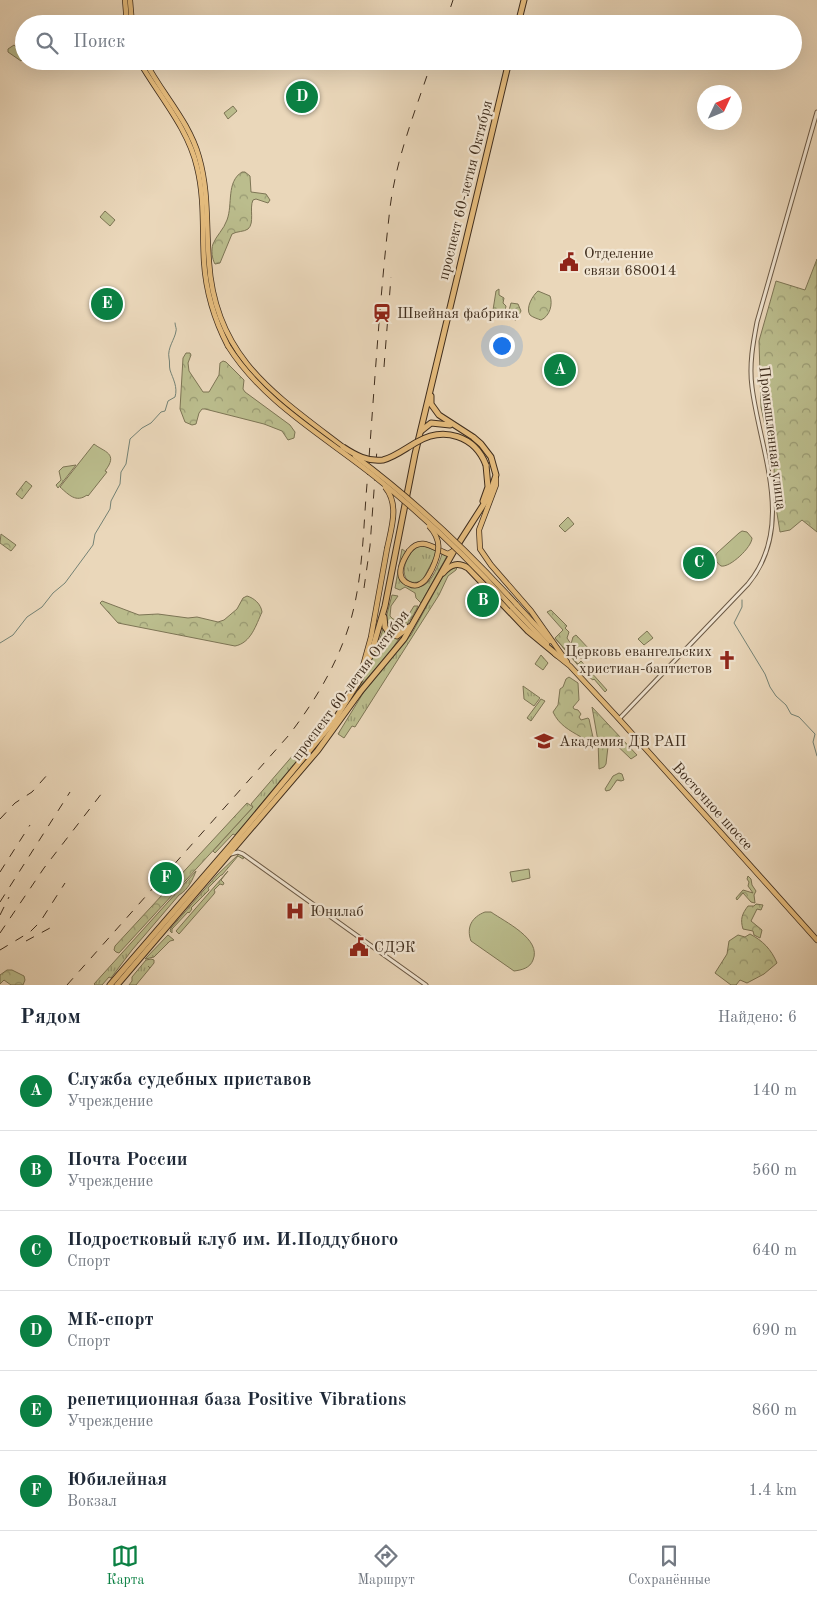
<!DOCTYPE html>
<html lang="ru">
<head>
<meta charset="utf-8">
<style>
  :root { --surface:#fff; --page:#f2f2f3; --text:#1f2937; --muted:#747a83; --line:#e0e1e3; --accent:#0b8043 }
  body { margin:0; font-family:"Old Standard TT",serif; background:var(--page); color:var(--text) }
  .compass { position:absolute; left:697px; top:85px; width:45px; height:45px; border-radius:50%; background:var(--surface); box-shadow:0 5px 20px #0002; rotate:46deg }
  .you { position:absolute; left:501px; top:345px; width:18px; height:18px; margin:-12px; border:4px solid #fff; border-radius:50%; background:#1a73e8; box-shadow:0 0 0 8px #1a73e833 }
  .badge { display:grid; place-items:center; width:32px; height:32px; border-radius:50%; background:var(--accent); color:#fff; font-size:16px; font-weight:700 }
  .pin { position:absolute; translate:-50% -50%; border:2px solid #fff; box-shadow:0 1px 5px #0006 }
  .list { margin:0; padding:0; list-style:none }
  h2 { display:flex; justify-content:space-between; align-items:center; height:65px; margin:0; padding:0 20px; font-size:21px }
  h2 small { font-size:16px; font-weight:400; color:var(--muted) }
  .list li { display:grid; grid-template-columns:32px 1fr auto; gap:15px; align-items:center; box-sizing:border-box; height:80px; padding:0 20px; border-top:1px solid var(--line) }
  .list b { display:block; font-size:19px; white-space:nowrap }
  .list p { margin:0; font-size:16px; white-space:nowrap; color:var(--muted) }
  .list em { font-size:16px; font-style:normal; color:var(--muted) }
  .icon { flex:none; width:28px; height:28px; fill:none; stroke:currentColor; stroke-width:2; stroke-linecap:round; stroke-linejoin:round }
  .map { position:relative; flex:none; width:817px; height:985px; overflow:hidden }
  .search { position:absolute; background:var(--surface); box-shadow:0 5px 20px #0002; left:15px; right:15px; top:15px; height:55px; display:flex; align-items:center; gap:12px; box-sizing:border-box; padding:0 18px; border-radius:28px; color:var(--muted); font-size:19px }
  .sheet { height:545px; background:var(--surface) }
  nav { display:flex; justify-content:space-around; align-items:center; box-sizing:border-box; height:70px; border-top:1px solid var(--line); background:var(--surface); font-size:14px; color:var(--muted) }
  nav a { display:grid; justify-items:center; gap:2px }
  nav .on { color:var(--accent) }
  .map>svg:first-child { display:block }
  .grass { fill:url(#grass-tufts); stroke:#7d7555 }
  .forest { fill:url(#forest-crowns); stroke:#7d7555 }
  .pitch { fill:#bbbd8d; stroke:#7d7555 }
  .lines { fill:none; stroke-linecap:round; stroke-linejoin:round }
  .stream { stroke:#748275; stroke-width:1 }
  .minor-casing { stroke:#6a5844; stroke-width:5 }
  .major-casing { stroke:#3f2d1d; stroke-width:6 }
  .highway-casing { stroke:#3f2d1d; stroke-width:7 }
  .minor { stroke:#f1e5d2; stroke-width:3 }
  .major { stroke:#e5bc7d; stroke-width:4.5 }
  .highway { stroke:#e5bc7d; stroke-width:5 }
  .rail { stroke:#3f2d1d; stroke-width:1; stroke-dasharray:9 9; stroke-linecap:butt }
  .major-bridge-casing { stroke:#3f2d1d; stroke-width:6; stroke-linecap:butt }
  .highway-bridge-casing { stroke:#3f2d1d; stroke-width:7; stroke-linecap:butt }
  .major-bridge { stroke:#e5bc7d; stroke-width:4.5 }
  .highway-bridge { stroke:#e5bc7d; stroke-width:5 }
  .labels { text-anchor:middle; stroke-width:4.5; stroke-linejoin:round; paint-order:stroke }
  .street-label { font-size:15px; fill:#3f2d1d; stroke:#f1e5d2 }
  .poi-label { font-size:15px; fill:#3f2d1d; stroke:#f1e5d2; text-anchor:start }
</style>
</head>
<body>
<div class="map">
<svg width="817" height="985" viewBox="0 0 817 985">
  <defs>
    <pattern id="grass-tufts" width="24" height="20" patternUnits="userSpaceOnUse" patternTransform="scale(1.25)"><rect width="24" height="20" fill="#bbbd8d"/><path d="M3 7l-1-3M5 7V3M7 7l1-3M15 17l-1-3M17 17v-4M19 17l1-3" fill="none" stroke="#999a73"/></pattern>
    <pattern id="forest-crowns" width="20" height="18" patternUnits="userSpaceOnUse" patternTransform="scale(1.25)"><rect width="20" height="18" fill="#bbbd8d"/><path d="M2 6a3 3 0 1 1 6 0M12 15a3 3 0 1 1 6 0" fill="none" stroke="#999a73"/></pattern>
  </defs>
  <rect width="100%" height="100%" fill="#ead7ba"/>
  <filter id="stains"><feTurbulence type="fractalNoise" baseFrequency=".004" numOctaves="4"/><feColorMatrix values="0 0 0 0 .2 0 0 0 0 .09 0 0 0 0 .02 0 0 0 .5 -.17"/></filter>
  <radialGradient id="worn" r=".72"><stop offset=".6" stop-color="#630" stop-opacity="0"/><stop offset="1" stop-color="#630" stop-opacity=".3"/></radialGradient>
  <g class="grass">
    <path d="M76,465l-18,23 -2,-3 5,-5 -2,-9 4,-4z"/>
    <path d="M421,545l17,6 -16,30c-27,9 -20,-28 -1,-36z"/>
    <path d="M402,549l4,3c-3,6 -10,16 -7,23 4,11 19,17 29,7 7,-7 11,-19 14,-28l5,2 -26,47 -5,-5 -1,-5 -10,-6 -5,3 -5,-2z"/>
    <path d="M457,567l-1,3 -8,6 -9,19 -84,132 -3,-1 -8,12 -6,-4 32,-52 41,-47 31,-57 7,-8z"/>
    <path d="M392,595l6,1 -7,10 -1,10 3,3 13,4v-4l8,-13h4c-6,12 -11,21 -23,28l-8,-6 -1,-10z"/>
    <path d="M383,629l5,7 12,1 -10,15 -34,39 21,-43z"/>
    <path d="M555,638l23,26 3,-3 26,29 -2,2 -11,-13 -1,1 -6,-4z"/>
    <path d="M541,655l7,8 -5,7 -8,-6z"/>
    <path d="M523,686l17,12 -6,8 -10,-7z"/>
    <path d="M541,699l4,2 -14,20 -4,-3z"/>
    <path d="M313,732l5,3 -23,31 -2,-1 -1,3 -57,67 -2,-1 -18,19 -2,-2 40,-44 -2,-3z"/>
    <path d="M239,854l5,3 -1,2 -5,-3 -16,19h-1l-13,13 1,2 -18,18 1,1 -3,4 -1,-1 -16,17v4l-2,-2 1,-3 46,-53z"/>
    <path d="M196,871c-3,8 -8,19 -17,24l-47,55 -21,28 -2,-1 -7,8h-7l-1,-1z"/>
    <path d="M228,871l-7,9 3,3 -1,2 -3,-1 -6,6 1,2 -1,2 -35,40 -3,-3z"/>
    <path d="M168,935l6,5 -4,1 -16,16 -9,2z"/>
    <path d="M151,959l3,1v3l-4,5 -2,-2 2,2 -14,17h-7l3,-4v-4l14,-17z"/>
  </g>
  <g class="forest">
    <path d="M242,172h3l5,4 1,16 15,2 4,6 -2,3 -12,-4 -3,1c-4,8 2,23 -5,29 -4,3 -11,2 -16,5l-12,29 -5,1c-3,-5 -4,-14 -2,-20 3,-8 11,-15 14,-24 6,-16 -1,-38 15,-48z"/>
    <path d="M817,259v273l-15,-12 -12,10 -10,2 -4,-25 -2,-39 -13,-61 -2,-66 17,-60 29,9z"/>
    <path d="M499,289v6l5,3 -1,5 3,3 -1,5 -4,4 -6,-1 -2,-4 3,-19z"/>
    <path d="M538,291l12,5c3,8 0,20 -9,24 -3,-1 -9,-3 -11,-5 -5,-7 3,-20 8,-24z"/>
    <path d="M511,303l7,1 3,7 -5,9 -9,-2z"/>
    <path d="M186,353h4l1,2 -3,8 1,8 14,21h6l10,-17 1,-12 3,-2 3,1 18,18 -1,9 2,3 45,33 5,7 -1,6 -6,2 -6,-9 -18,-7 -59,-15h-3l-3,4 -3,11 -4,1 -7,-3 -5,-13 3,-51z"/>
    <path d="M26,481l6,5 -10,13 -6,-5z"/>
    <path d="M1,534l15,11 -5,6 -11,-8z"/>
    <path d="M247,596c7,2 14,8 15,16 -6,13 -11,31 -27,34l-117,-23 -18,-20 2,-2 37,14 19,-1 30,4 9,-1 21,5 6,-2 13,-11 6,-11z"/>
    <path d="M551,610l16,16 -2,2 4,4 -2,6 4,6 2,-7 3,-2 14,15 -5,8h-5l-5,-5 -5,2 -15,-17 8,-8 -16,-18z"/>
    <path d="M569,677l9,6 1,17 -6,7 1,2 4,1 3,4 -2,3 2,3 7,-2 1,1 5,23 -3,3 -8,-3 -2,-5c-12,-7 -22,-12 -28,-25l5,-7 2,-16 3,-2 3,-8z"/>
    <path d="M592,707l45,48 -6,4 -22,-21 -3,26 -2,3 -5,2 -1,-28z"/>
    <path d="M619,773l3,1 2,6 -3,1 -4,-1 -7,10 -4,1 -1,-2 8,-13z"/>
    <path d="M247,803l6,4 -134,146 -3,-1 -2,-2 1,-4z"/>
    <path d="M748,876l3,3 1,6 4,6 -2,4 1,8 -4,-1 -8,-9 -6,7 -1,-2 7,-8 10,3 -5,-7 1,-4 -2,-3z"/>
    <path d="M756,904l7,1 -2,5 -4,-1 -6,12 11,9 -2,8 -6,-3 -1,-4 -10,-2c-3,-10 -1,-15 5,-23h6z"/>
    <path d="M750,934c13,7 21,15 27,29l-13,11 -17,9 -7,-3 -4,5h-5l-16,-12 12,-19 2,-13 9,-6 7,2z"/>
    <path d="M7,970h5l12,6 1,4 -2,5h-12l-7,-5 -4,4v-9z"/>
  </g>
  <g class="pitch">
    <path d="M14,45l10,9v4l-3,3 -13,-9v-3z"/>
    <path d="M310,95l9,3 -3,10 -9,-3z"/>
    <path d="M233,106l4,5 -9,8 -4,-6z"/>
    <path d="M105,211l10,9 -5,6 -10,-9z"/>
    <path d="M94,444c10,8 25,9 11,27l2,1 -19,24 -1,-1c-11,8 -18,0 -27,-8z"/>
    <path d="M568,517l6,7 -9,8 -6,-6z"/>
    <path d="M742,531l5,1 5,6c0,9 -22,30 -31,28 -5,-4 -8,-7 -4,-13l22,-20z"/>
    <path d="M647,631l6,7 -9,7 -6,-6z"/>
    <path d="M529,869l1,9 -18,4 -2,-10z"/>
    <path d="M485,912h6c14,10 51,27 42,48 -3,8 -11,10 -19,11l-43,-30c-5,-14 1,-24 14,-29z"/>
  </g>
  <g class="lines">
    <g class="stream">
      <path d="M742,600v7l-8,16 31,51 5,13 6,9 10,9 5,9 8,3 16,17 -2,8 4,14"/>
      <path d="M0,643l13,-8 14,-18 15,-10 11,-14 12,-10 28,-38 2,-11 15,-25 1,-8 9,-17 1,-12 5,-8 4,-25 12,-11 9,-5 10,-11 4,-1 3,-10 7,-4c3,-10 -2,-18 -5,-27 -1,-4 0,-8 -1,-12 -2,-10 6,-19 7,-27 1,-2 -1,-5 -1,-8"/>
    </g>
    <g class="minor-casing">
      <g id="minor">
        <path d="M619,719l129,-135c48,-58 12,-133 4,-197 -3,-22 1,-44 5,-65l60,-210"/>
        <path d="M231,854l7,-2 5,2 183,131"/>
      </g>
    </g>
    <g class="major-casing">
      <g id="major">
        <path d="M125,0l2,24"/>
        <path d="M130,0l2,24"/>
        <path d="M139,61c20,35 49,67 58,106 8,32 5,63 7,95 2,30 10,57 24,84"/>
        <path d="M145,61c17,33 44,60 54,96 10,35 7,69 10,105 6,95 65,132 134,185"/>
        <path d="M496,478v7l-17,45 1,19 11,16 40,46 36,51"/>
        <path d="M409,551c12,-15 24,-3 39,3l5,-3"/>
        <path d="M516,604l34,37"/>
        <path d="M512,607l35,37"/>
        <path d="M555,654l15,12 49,53 198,221"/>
        <path d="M361,673l10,-36 16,-88"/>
      </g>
    </g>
    <g class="highway-casing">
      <g id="highway">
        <path d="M518,24l6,-24"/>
        <path d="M421,431l10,-8 19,2"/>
        <path d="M483,501l5,-14 -2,-22"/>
        <path d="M443,573c8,-9 15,-11 25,-5l60,63 29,24"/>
        <path d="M384,617l1,10 5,7 7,2 12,-9"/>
        <path d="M110,985l121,-140 103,-124 25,-40 12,-27 14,-48 30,-152 94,-393"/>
        <path d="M117,985l201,-235 42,-58 44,-53 51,-90 34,-53 7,-21 -5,-18 -10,-13 -8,-7 -34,-22 -8,-11v-8"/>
      </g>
    </g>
    <use href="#minor" class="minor"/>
    <use href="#major" class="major"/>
    <use href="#highway" class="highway"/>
    <g class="rail">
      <path d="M445,24l8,-24"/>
      <path d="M384,367l7,-90"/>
      <path d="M364,588l6,-42 7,-97"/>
      <path d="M0,819l15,-16 17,-11 16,-18"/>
      <path d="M0,872l30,-47"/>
      <path d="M0,902l70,-110"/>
      <path d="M0,915l9,-18"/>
      <path d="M0,933l44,-65 58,-75"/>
      <path d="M26,941l24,-13"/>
      <path d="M0,950l30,-18 10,-10 25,-39"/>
      <path d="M67,985l222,-250c26,-34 47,-69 60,-109 14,-45 14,-95 18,-142 7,-89 12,-178 22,-267 5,-54 26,-105 43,-156"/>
    </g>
    <g class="major-bridge-casing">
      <g id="major-bridge">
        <path d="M228,346c35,56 96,90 146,130 50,40 95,83 138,131"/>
        <path d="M355,456c59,44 111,93 161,148"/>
        <path d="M385,487c15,18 6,42 2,62"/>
        <path d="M409,551c-6,9 -16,27 0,33 4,2 8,2 11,0 7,-3 9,-10 12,-15 8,-17 10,-29 -3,-43"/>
      </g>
    </g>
    <g class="highway-bridge-casing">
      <path id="highway-bridge" d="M343,447c12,8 25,15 40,13 12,-3 23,-12 34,-18 27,-16 58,-6 69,23"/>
    </g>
    <use href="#major-bridge" class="major-bridge"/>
    <use href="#highway-bridge" class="highway-bridge"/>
  </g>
  <defs>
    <g id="civic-bare" transform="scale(1.5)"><path d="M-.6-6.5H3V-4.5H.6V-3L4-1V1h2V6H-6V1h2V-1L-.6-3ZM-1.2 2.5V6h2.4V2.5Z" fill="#8f2418" stroke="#f1e5d2" stroke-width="2.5" paint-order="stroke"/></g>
    <g id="station-bare" transform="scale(1.5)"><path d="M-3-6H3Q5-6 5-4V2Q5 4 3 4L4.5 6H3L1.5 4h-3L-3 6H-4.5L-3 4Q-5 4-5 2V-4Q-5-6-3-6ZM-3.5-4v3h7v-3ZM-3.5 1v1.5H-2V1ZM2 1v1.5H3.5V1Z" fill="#8f2418" stroke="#f1e5d2" stroke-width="2.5" paint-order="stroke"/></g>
    <g id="church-bare" transform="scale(1.5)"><path d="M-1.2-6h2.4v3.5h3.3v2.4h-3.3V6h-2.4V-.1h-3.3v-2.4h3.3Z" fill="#8f2418" stroke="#f1e5d2" stroke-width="2.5" paint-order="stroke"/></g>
    <g id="university-bare" transform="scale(1.5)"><path d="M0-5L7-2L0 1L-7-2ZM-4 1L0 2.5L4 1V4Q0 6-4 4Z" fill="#8f2418" stroke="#f1e5d2" stroke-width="2.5" paint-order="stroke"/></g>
    <g id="hospital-bare" transform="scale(1.5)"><path d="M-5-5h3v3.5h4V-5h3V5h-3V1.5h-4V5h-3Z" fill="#8f2418" stroke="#f1e5d2" stroke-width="2.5" paint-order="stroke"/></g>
  </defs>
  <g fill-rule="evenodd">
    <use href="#civic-bare" x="569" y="262"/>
    <use href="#station-bare" x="382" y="313"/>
    <use href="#church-bare" x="727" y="660"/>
    <use href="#university-bare" x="544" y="741"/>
    <use href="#hospital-bare" x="295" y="911"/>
    <use href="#civic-bare" x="359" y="947"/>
  </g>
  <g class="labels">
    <g class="street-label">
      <text transform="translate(465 190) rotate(-76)" y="5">проспект 60-летия Октября</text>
      <text transform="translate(773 438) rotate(83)" y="5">Промышленная улица</text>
      <text transform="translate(350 685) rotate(-53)" y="5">проспект 60-летия Октября</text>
      <text transform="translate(713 806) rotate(48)" y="5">Восточное шоссе</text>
    </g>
    <g class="poi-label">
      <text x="584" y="258">Отделение<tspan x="584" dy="17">связи 680014</tspan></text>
      <text x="397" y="318">Швейная фабрика</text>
      <text x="712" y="656" text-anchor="end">Церковь евангельских<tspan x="712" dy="17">христиан-баптистов</tspan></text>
      <text x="559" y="746">Академия ДВ РАП</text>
      <text x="310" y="916">Юнилаб</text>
      <text x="374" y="952">СДЭК</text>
    </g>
  </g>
  <rect width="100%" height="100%" filter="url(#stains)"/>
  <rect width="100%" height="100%" fill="url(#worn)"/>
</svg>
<svg class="compass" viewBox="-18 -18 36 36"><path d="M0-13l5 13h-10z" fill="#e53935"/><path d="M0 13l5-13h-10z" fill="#747a83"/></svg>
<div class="you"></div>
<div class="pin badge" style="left:560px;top:370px">A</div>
<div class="pin badge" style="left:483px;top:601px">B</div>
<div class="pin badge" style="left:699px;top:563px">C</div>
<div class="pin badge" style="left:302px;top:97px">D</div>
<div class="pin badge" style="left:107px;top:304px">E</div>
<div class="pin badge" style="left:166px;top:878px">F</div>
<div class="search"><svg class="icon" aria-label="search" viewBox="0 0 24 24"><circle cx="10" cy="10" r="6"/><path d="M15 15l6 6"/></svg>Поиск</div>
</div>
<section class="sheet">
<h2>Рядом<small>Найдено: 6</small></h2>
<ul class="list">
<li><span class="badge">A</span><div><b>Служба судебных приставов</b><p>Учреждение</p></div><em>140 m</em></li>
<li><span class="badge">B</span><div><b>Почта России</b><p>Учреждение</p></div><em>560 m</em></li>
<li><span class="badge">C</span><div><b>Подростковый клуб им. И.Поддубного</b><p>Спорт</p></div><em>640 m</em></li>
<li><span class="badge">D</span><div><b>МК-спорт</b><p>Спорт</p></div><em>690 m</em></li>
<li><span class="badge">E</span><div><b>репетиционная база Positive Vibrations</b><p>Учреждение</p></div><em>860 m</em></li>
<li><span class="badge">F</span><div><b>Юбилейная</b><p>Вокзал</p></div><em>1.4 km</em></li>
</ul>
</section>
<nav>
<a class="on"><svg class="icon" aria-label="map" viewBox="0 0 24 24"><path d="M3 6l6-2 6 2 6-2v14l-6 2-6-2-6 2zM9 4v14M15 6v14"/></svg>Карта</a>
<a><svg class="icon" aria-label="directions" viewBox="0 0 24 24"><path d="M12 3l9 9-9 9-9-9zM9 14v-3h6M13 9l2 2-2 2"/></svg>Маршрут</a>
<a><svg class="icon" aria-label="saved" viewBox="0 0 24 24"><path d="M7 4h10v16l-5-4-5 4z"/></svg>Сохранённые</a>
</nav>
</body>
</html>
